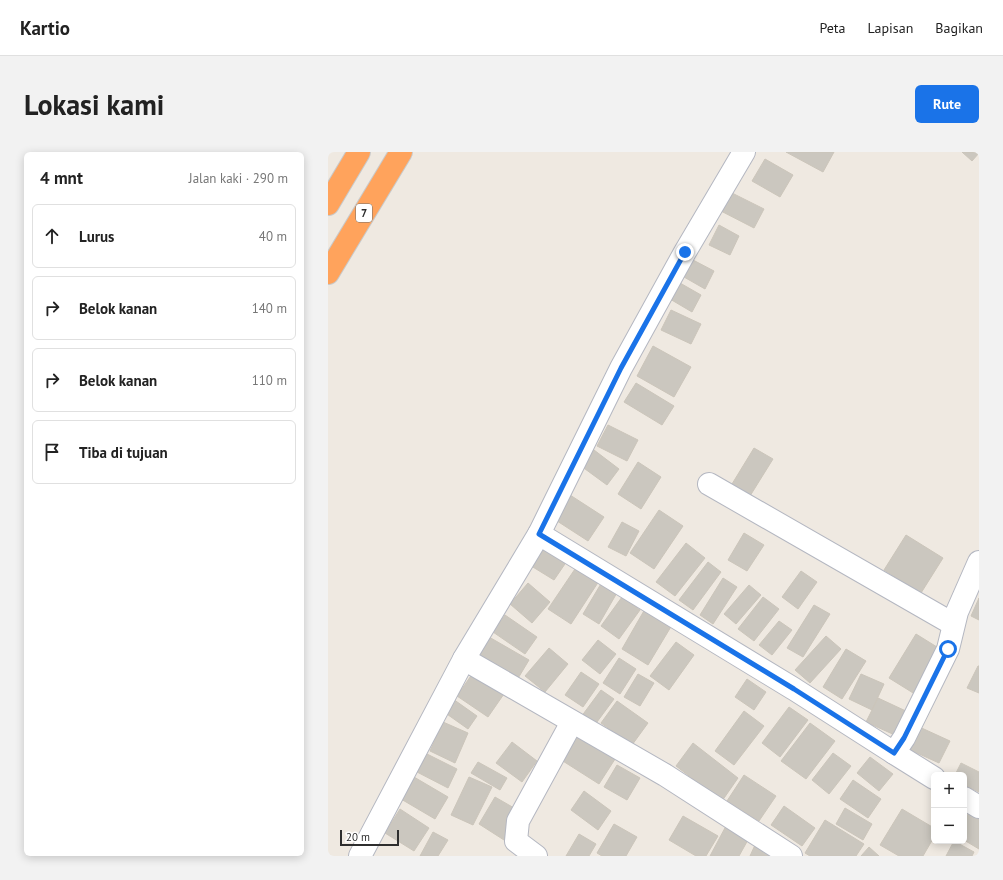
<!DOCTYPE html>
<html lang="id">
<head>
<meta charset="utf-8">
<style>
  :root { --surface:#fff; --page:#f2f2f2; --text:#222; --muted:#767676; --line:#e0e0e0; --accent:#1a73e8 }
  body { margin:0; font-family:"PT Sans",sans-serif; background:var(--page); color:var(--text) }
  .controls { position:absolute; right:12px; bottom:12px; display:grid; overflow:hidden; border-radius:6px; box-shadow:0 2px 10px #0003 }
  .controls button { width:36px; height:36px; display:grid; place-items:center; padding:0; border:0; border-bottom:1px solid var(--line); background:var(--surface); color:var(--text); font:20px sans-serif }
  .scale { position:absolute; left:12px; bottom:10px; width:59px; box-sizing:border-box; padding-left:4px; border:2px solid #2e2e2e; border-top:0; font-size:11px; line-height:14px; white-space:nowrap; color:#2e2e2e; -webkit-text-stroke:3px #fff; paint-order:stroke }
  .stop { position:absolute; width:12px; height:12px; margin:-9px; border:3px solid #1a73e8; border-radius:50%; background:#fff }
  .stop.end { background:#1a73e8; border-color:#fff; box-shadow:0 1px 4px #0008 }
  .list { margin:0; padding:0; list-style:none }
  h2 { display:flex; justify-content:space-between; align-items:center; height:52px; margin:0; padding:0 16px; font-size:17px }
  h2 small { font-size:13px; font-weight:400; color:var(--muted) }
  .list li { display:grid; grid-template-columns:26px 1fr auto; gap:12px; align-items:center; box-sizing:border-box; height:64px; margin:0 8px 8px; padding:0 8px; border:1px solid var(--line); border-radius:6px }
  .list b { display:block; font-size:15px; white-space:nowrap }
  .list em { font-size:13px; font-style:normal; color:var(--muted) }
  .icon { flex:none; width:22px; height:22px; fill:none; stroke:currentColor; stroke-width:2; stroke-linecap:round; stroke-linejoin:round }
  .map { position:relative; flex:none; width:651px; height:704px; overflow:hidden; border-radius:6px }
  header { display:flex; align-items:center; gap:24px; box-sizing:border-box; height:56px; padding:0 20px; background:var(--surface); border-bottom:1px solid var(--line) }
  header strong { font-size:19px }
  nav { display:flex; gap:22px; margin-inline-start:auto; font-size:14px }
  .intro { display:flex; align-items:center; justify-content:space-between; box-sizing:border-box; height:96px; padding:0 24px }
  h1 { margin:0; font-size:28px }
  .button { padding:10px 18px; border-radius:6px; background:var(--accent); color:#fff; font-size:14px; font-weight:700 }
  main { display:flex; gap:24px; padding:0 24px }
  aside { flex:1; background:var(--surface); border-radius:6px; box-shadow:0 2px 10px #0003 }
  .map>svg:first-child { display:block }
  .building { fill:#cbc7bf; stroke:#cbc5ba }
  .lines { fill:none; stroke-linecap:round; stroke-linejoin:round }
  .minor-casing { stroke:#b4b7c1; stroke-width:24 }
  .highway-casing { stroke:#c9c9c9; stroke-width:24 }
  .minor { stroke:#fff; stroke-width:22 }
  .highway { stroke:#ffa35c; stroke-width:22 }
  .route { stroke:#1a73e8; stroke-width:5 }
  .labels { text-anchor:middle; stroke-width:3; stroke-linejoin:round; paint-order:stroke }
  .shield { fill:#fff; stroke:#6d6d6d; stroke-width:1 }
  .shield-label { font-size:11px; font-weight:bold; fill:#2e2e2e }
</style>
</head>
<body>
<header>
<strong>Kartio</strong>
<nav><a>Peta</a><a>Lapisan</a><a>Bagikan</a></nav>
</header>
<div class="intro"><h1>Lokasi kami</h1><a class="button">Rute</a></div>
<main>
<aside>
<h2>4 mnt<small>Jalan kaki · 290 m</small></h2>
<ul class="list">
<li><svg class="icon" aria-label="ahead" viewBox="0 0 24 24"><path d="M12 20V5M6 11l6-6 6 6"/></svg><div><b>Lurus</b></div><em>40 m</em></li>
<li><svg class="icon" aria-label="right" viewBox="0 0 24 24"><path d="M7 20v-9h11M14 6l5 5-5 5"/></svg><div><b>Belok kanan</b></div><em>140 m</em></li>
<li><svg class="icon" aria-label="right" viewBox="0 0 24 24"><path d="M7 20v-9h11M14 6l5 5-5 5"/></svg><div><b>Belok kanan</b></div><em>110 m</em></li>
<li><svg class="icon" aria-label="arrive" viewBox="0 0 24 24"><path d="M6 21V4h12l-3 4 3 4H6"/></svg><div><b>Tiba di tujuan</b></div></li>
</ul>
</aside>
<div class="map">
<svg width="651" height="704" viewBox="0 0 651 704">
  <rect width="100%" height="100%" fill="#efe9e1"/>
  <g class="building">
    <path d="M458,0h48l-11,20z"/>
    <path d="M634,0h17v1l-7,8z"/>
    <path d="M437,7l28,16 -13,22 -28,-16z"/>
    <path d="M400,39l36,18 -10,19 -35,-18z"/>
    <path d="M391,73l20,11 -9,19 -21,-10z"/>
    <path d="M365,108l21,11 -9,18 -21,-12z"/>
    <path d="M352,131l21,12 -9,17 -22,-13z"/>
    <path d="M343,158l30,14 -10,20 -30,-14z"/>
    <path d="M325,194l38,21 -17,30 -37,-21z"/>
    <path d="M308,231l38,23 -12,19 -38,-23z"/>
    <path d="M280,273l30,15 -11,21 -30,-15z"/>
    <path d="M426,296l19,11 -23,37 -18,-12z"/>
    <path d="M266,298l25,19 -12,16 -26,-19z"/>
    <path d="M310,310l23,15 -20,32 -23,-15z"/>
    <path d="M242,343l34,22 -16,24 -34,-22z"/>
    <path d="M331,358l24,16 -29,43 -24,-16z"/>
    <path d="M294,370l17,9 -13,25 -18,-9z"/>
    <path d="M416,381l20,12 -17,26 -19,-11z"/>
    <path d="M578,383l37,23 -22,35 -37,-23z"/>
    <path d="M215,389l26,17 -15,22 -26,-16z"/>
    <path d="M358,391l19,15 -30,38 -19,-14z"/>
    <path d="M380,410l13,10 -28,38 -14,-10z"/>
    <path d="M249,414l22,15 -28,43 -23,-15z"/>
    <path d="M473,419l16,11 -19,27 -16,-12z"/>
    <path d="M395,426l14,9 -24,37 -13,-9z"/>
    <path d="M274,430l16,9 -19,33 -16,-10z"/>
    <path d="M200,431l22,19 -18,21 -22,-19z"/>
    <path d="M421,433l12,10 -25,29 -12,-10z"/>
    <path d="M294,445l18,13 -21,29 -18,-13z"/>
    <path d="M435,445l16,12 -25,32 -16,-12z"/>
    <path d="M651,446v22l-8,-4z"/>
    <path d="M486,453l16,9 -27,43 -16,-9z"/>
    <path d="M317,457l27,16 -24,40 -26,-16z"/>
    <path d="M177,463l32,22 -12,17 -32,-22z"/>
    <path d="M451,469l13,9 -20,25 -13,-10z"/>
    <path d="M588,482l29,18 -27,44 -29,-18z"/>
    <path d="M498,484l15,13 -31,34 -15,-13z"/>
    <path d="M161,485l40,23 -12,20 -39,-24z"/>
    <path d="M270,488l18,14 -16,20 -18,-14z"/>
    <path d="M348,490l18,13 -25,35 -19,-14z"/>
    <path d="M221,496l19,16 -23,28 -20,-16z"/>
    <path d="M518,497l20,12 -24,38 -19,-12z"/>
    <path d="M291,506l17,11 -16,25 -17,-11z"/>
    <path d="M650,514h1v27l-12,-5z"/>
    <path d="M147,518l31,21 -18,26 -31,-21z"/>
    <path d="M253,520l18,12 -16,23 -18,-12z"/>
    <path d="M310,522l16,9 -14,23 -16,-9z"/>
    <path d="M533,522l23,10 -12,26 -23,-11z"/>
    <path d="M419,527l19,13 -12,18 -19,-13z"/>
    <path d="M273,538l13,9 -20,27 -13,-9z"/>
    <path d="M550,546l30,14 -11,24 -31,-14z"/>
    <path d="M125,547l24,17 -9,13 -24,-17z"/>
    <path d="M289,549l31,22 -16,22 -31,-22z"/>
    <path d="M461,555l19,13 -28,37 -18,-14z"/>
    <path d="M416,559l20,15 -30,39 -19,-14z"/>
    <path d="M115,570l25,11 -13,30 -25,-12z"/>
    <path d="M482,571l25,18 -29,38 -25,-18z"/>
    <path d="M587,573l35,16 -11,22 -35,-16z"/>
    <path d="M245,576l44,28 -18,28 -44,-28z"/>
    <path d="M184,590l25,19 -15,21 -26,-19z"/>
    <path d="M365,591l45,35 -16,23 -46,-35z"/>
    <path d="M505,601l18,13 -22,28 -17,-14z"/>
    <path d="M99,602l30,15 -9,19 -31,-16z"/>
    <path d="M542,605l23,17 -14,17 -22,-18z"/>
    <path d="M150,610l29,16 -7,12 -29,-17z"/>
    <path d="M633,611l18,9v20l-15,-7v-10h-9z"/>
    <path d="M289,613l23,13 -13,22 -23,-13z"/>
    <path d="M416,623l32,21 -17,25 -32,-20z"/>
    <path d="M86,625l34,20 -13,22 -34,-20z"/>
    <path d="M141,625l23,10 -19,38 -22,-10z"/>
    <path d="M525,628l28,19 -13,19 -28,-19z"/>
    <path d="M256,639l27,20 -13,19 -27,-20z"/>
    <path d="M167,645l26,15 -17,28 -25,-16z"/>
    <path d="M456,654l31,22 -13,18 -31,-21z"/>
    <path d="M517,656l27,16 -9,16 -27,-16z"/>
    <path d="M72,657l29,19 -15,23 -29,-18z"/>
    <path d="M574,657l32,19v9l-11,19h-24l-19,-11z"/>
    <path d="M643,657l8,5v35l-15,-9v-19z"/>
    <path d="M355,664l35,20 -12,20h-10l-27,-16z"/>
    <path d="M497,668l39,24 -8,12h-46l-5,-3z"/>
    <path d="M286,672l23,13 -11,19h-24l-5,-3z"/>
    <path d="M398,674l23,12 -10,18h-29z"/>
    <path d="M105,680l15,8 -10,16h-18z"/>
    <path d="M251,682l17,10 -7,12h-23z"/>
    <path d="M626,689l20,11 -2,4h-26z"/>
    <path d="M427,693l21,11h-26z"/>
    <path d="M541,695l10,9h-18z"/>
  </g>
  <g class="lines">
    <g class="minor-casing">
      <g id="minor">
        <path d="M381,332l244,140"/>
        <path d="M211,382l255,155 100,64 10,-15 44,-89 9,-37 22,-50"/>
        <path d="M136,507l201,116 126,81"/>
        <path d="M566,601l40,25"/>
        <path d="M636,646l15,9"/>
        <path d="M32,704l104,-197 75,-125 82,-166 64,-116 59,-100"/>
        <path d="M208,704l-20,-15 2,-20 54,-99"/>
      </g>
    </g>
    <g class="highway-casing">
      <g id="highway">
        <path d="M0,52l31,-52"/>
        <path d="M0,121l73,-121"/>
      </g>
    </g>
    <use href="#minor" class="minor"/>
    <use href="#highway" class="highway"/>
  </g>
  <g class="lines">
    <path class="route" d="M357,100l-64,116 -82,166 255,155 100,64 10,-15 44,-89"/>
  </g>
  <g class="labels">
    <rect class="shield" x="28" y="52" width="16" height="18" rx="3"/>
    <g class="shield-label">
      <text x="36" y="65">7</text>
    </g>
  </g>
</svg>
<div class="controls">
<button>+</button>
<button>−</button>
</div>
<div class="scale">20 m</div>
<div class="stop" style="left:620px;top:497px"></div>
<div class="stop end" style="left:357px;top:100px"></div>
</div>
</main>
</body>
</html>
